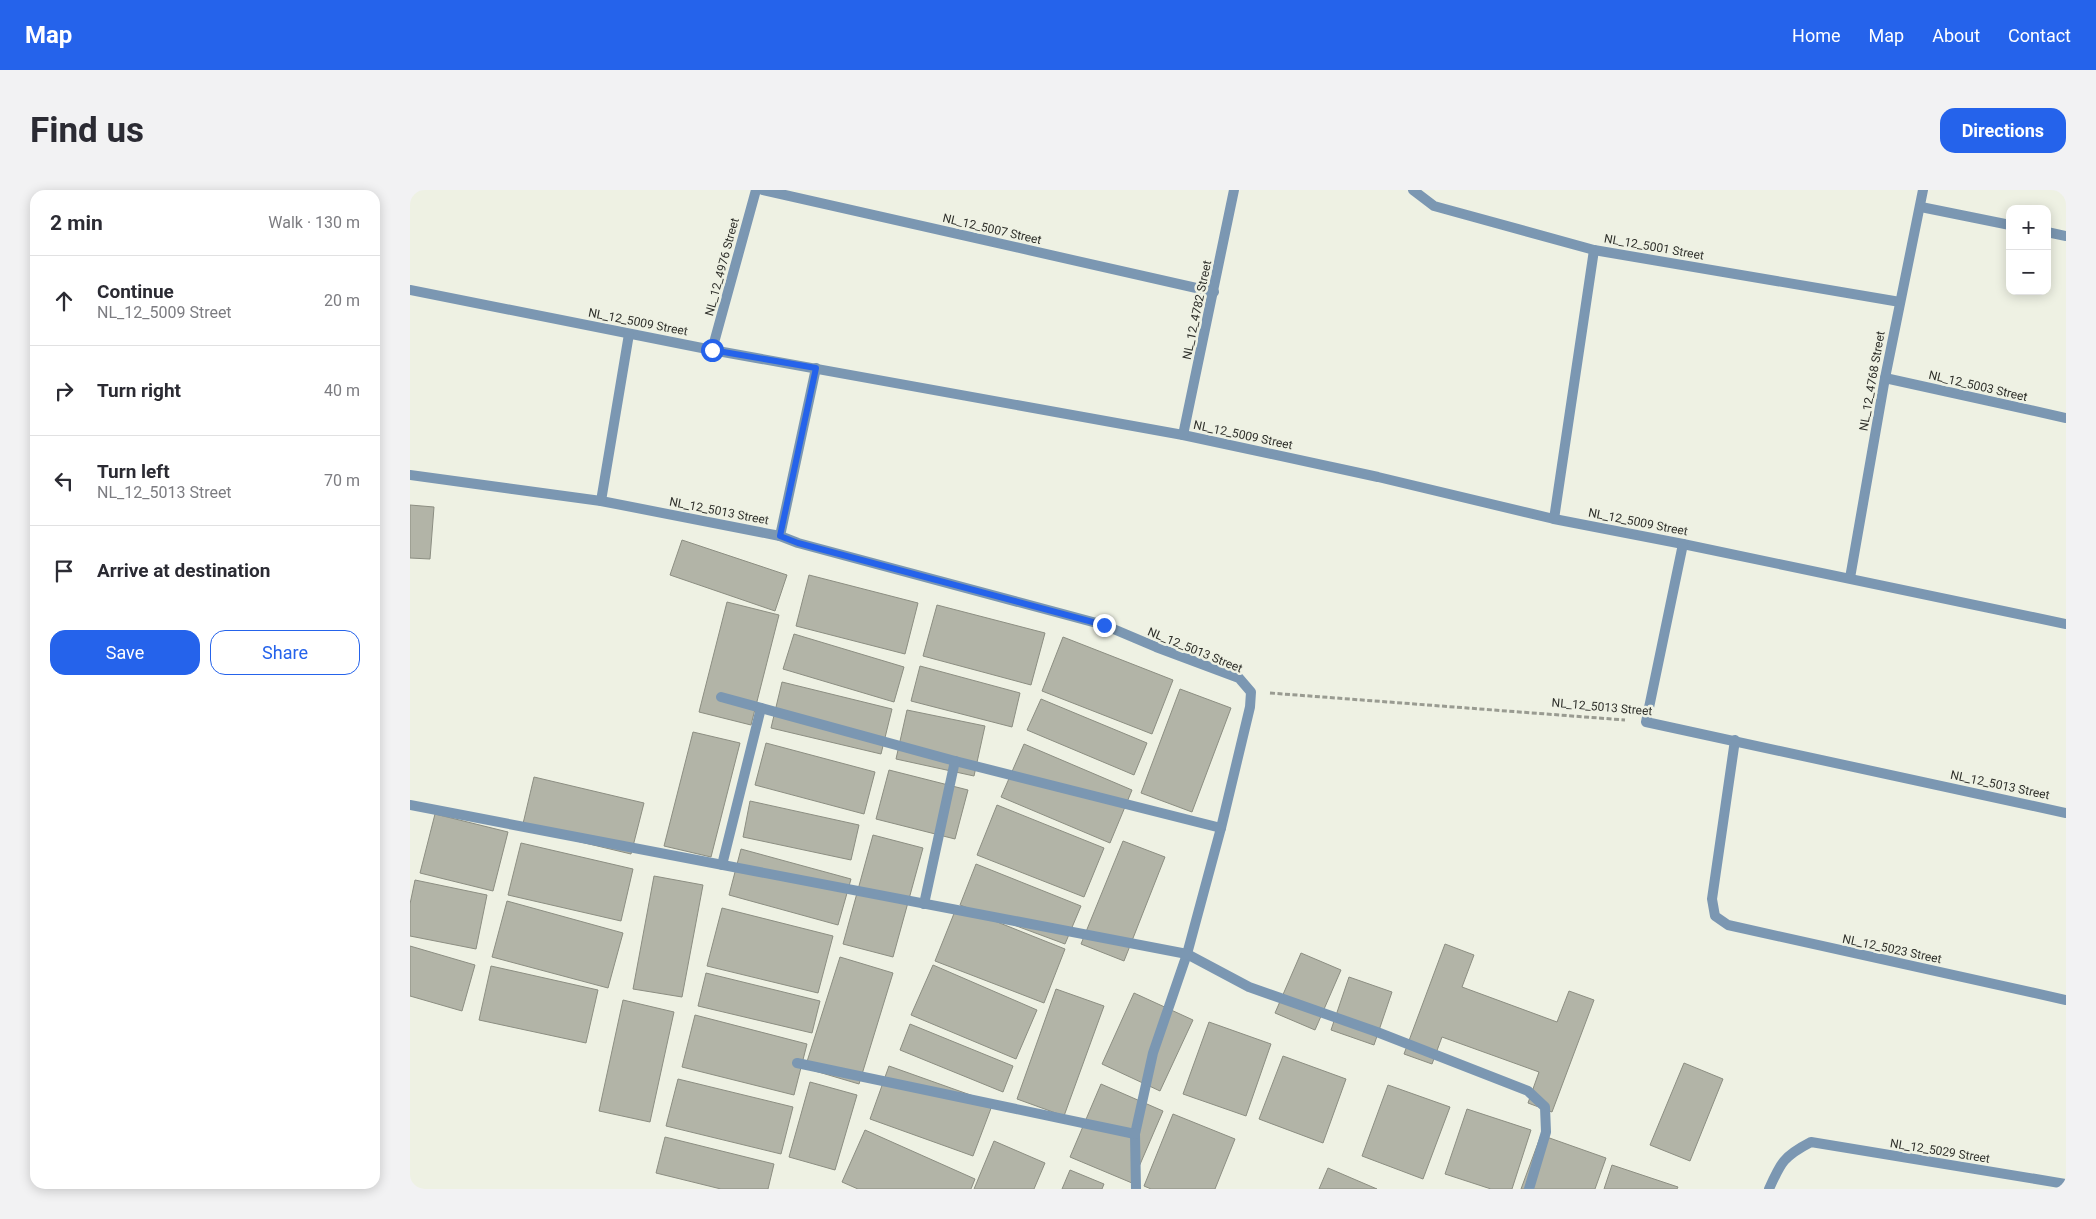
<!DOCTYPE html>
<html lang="en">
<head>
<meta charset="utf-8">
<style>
  :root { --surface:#fff; --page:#f2f2f3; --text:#2b2b33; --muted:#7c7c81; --line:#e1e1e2; --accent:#2563eb }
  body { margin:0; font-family:Roboto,sans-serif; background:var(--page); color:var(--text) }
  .controls { position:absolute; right:15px; top:15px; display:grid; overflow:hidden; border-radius:10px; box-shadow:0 2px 12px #0003 }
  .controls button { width:45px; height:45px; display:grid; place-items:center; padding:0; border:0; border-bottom:1px solid var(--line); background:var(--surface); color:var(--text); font:25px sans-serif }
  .stop { position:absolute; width:15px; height:15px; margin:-11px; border:4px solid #2563eb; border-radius:50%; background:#fff }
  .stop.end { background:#2563eb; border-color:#fff; box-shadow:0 1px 5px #0008 }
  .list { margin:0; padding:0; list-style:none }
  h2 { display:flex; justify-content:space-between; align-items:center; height:65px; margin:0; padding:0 20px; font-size:21px }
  h2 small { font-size:16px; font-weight:400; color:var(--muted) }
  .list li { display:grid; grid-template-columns:32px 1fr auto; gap:15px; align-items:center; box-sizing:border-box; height:90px; padding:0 20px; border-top:1px solid var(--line) }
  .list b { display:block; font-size:19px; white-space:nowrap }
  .list p { margin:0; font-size:16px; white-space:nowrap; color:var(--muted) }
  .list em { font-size:16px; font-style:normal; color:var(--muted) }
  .actions { display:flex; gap:10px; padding:15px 20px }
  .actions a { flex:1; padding:11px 0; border:1px solid var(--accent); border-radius:15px; text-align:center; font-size:18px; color:var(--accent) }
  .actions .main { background:var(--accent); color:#fff }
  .icon { flex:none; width:28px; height:28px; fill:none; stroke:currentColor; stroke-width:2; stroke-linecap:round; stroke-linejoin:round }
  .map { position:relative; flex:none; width:1656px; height:999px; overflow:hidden; border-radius:15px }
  header { display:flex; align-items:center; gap:30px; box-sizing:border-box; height:70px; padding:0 25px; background:var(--accent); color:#fff }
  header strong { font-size:24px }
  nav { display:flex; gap:28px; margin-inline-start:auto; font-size:18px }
  .intro { display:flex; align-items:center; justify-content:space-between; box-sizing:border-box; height:120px; padding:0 30px }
  h1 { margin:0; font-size:35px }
  .button { padding:12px 22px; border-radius:15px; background:var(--accent); color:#fff; font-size:18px; font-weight:700 }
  main { display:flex; gap:30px; padding:0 30px }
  aside { flex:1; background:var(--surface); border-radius:15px; box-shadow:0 2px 12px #0003 }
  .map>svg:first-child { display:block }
  .building { fill:#b2b4a7; stroke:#8c8e82 }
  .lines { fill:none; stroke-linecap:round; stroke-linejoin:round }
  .path { stroke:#999b91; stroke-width:3; stroke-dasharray:5 2.5; stroke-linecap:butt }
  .street { stroke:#7b97b2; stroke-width:10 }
  .route { stroke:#2563eb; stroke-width:6 }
  .labels { text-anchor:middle; stroke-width:5; stroke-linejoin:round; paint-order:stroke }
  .street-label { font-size:12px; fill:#2f302b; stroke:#eef1e3 }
</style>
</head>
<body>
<header>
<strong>Map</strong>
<nav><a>Home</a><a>Map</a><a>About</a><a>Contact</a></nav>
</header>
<div class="intro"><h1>Find us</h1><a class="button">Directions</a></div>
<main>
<aside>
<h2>2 min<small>Walk · 130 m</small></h2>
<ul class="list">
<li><svg class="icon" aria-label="ahead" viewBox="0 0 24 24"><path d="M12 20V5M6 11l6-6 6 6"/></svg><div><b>Continue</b><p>NL_12_5009 Street</p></div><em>20 m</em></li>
<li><svg class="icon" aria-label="right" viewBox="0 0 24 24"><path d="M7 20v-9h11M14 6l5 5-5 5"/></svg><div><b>Turn right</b></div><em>40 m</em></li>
<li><svg class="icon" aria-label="left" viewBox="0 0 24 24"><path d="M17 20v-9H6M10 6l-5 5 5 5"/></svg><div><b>Turn left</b><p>NL_12_5013 Street</p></div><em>70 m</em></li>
<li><svg class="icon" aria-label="arrive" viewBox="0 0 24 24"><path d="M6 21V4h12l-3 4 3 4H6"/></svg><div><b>Arrive at destination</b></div></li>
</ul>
<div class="actions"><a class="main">Save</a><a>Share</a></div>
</aside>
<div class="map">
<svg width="1656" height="999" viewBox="0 0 1656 999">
  <rect width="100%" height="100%" fill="#eef1e3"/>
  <g class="building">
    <path d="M0,315l24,2 -4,52 -20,-1z"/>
    <path d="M272,350l105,35 -12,36 -105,-36z"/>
    <path d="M399,385l109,28 -13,51 -109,-28z"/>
    <path d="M317,412l52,13 -28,110 -52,-13z"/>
    <path d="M527,415l108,28 -14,52 -108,-29z"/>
    <path d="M384,444l110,33 -10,35 -111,-33z"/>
    <path d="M653,447l110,43 -21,54 -110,-43z"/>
    <path d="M510,476l100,27 -8,34 -101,-26z"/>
    <path d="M372,492l110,27 -11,45 -110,-26z"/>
    <path d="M770,499l51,19 -39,104 -51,-19z"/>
    <path d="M631,509l106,44 -13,32 -107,-45z"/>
    <path d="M497,520l78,16 -11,50 -78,-17z"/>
    <path d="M283,542l47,11 -29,114 -47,-11z"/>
    <path d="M356,553l109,29 -11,42 -109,-29z"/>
    <path d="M614,554l108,46 -22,53 -109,-46z"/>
    <path d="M479,580l79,20 -13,49 -79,-20z"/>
    <path d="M124,587l110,26 -13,51 -109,-26z"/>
    <path d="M340,611l109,24 -8,35 -108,-23z"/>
    <path d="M587,615l107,43 -20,49 -107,-42z"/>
    <path d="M25,624l73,18 -15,59 -73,-18z"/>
    <path d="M463,645l50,13 -30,109 -50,-13z"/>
    <path d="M713,651l42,16 -41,104 -43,-17z"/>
    <path d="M111,653l112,26 -12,52 -113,-26z"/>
    <path d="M331,659l110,30 -13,46 -109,-30z"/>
    <path d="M566,674l105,42 -16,38 -105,-39z"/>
    <path d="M244,686l49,9 -21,112 -49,-8z"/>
    <path d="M5,690l72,15 -11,54 -66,-13v-32z"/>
    <path d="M97,711l116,32 -15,55 -116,-31z"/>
    <path d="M547,716l108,43 -21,54 -109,-42z"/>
    <path d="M312,718l111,28 -15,57 -111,-27z"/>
    <path d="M1035,754l29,11 -12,32 95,35 12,-31 25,9 -42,112 -24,-9 11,-31 -97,-35 -10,27 -28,-10z"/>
    <path d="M0,756l65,19 -13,46 -52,-15z"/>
    <path d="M891,763l40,17 -26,60 -40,-17z"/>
    <path d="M430,767l53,16 -34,111 -54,-16z"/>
    <path d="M523,775l104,45 -21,49 -105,-44z"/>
    <path d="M81,776l107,24 -12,53 -107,-23z"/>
    <path d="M296,783l114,28 -8,32 -114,-27z"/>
    <path d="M939,787l43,15 -18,53 -43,-15z"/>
    <path d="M646,799l48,17 -40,110 -47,-17z"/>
    <path d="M724,803l59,27 -33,71 -58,-27z"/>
    <path d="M213,810l51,12 -24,110 -51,-11z"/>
    <path d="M285,825l112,29 -13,51 -112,-28z"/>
    <path d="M799,832l62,22 -25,72 -63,-22z"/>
    <path d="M500,834l103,42 -10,26 -103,-42z"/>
    <path d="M873,866l63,23 -23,64 -64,-24z"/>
    <path d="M1274,873l39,16 -33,82 -40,-16z"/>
    <path d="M479,876l104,37 -20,53 -103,-37z"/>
    <path d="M268,889l115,28 -12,47 -115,-28z"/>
    <path d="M400,892l47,13 -22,75 -46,-13z"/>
    <path d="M691,894l62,27 -31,72 -62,-26z"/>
    <path d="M978,895l62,22 -27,72 -61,-23z"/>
    <path d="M1057,919l64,21 -19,59h-21l-46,-15z"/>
    <path d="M763,924l62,25 -20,50h-64l-7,-3z"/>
    <path d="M455,940l110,49 -4,10h-113l-16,-7z"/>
    <path d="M1131,945l65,23 -11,31h-74z"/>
    <path d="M255,947l109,27 -6,25h-47l-65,-16z"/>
    <path d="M584,951l51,22 -11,26h-60z"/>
    <path d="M1202,975l66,22 -1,2h-73z"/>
    <path d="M918,978l49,21h-58z"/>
    <path d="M660,980l34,14 -2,5h-40z"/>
  </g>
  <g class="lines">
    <path class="path" d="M860,503l355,27"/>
    <g class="street">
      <path d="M353,0l451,102"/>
      <path d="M1003,0l21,16 160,44 306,52"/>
      <path d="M1511,17l89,18"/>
      <path d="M1637,42l19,4"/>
      <path d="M0,100l302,60 471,85 195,42 176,42 129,25 383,80"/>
      <path d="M302,160l44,-160"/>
      <path d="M1475,188l181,40"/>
      <path d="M773,245l51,-245"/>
      <path d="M0,285l191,26 179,35 18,7 306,82 52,22 83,31 12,14 -1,15 -29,121 -34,126 -34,99 -18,81 1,55"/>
      <path d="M191,311l28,-167"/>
      <path d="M1144,329l40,-269"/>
      <path d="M370,346l36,-168"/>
      <path d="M1273,354l-37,178 420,91"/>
      <path d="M1440,388l35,-200 38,-188"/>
      <path d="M311,507l234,64 266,67"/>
      <path d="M1325,550l-23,159 3,17 13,9 338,75"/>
      <path d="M0,615l777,149 62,33 128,45 151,59 17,16 1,25 -17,57"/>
      <path d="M312,675l39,-157"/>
      <path d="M514,714l31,-143"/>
      <path d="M387,873l338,71"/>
      <path d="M1359,999c12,-27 15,-33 42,-47l255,42"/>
    </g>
  </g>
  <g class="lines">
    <path class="route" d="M302,160l104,18 -36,168 18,7 306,82"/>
  </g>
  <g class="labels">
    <g class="street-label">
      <text transform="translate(582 39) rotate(13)" y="4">NL_12_5007 Street</text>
      <text transform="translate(1244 57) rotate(10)" y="4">NL_12_5001 Street</text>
      <text transform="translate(312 77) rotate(-75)" y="4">NL_12_4976 Street</text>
      <text transform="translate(787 120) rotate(-78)" y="4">NL_12_4782 Street</text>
      <text transform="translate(228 132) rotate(11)" y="4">NL_12_5009 Street</text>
      <text transform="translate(1462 191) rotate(-80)" y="4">NL_12_4768 Street</text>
      <text transform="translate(1568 196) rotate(13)" y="4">NL_12_5003 Street</text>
      <text transform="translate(833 245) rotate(12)" y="4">NL_12_5009 Street</text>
      <text transform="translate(309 321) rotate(11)" y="4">NL_12_5013 Street</text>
      <text transform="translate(1228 332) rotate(11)" y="4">NL_12_5009 Street</text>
      <text transform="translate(785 460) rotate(22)" y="4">NL_12_5013 Street</text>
      <text transform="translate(1192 517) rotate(5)" y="4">NL_12_5013 Street</text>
      <text transform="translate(1590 595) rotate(12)" y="4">NL_12_5013 Street</text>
      <text transform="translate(1482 759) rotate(12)" y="4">NL_12_5023 Street</text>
      <text transform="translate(1530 961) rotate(9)" y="4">NL_12_5029 Street</text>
    </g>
  </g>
</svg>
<div class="controls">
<button>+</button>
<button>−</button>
</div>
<div class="stop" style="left:302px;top:160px"></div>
<div class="stop end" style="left:694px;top:435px"></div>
</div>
</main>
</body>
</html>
